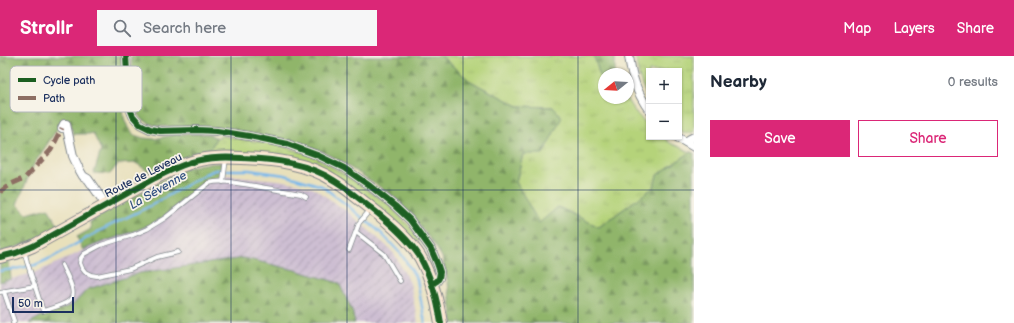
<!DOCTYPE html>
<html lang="en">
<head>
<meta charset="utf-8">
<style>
  :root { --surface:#fff; --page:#f6f6f7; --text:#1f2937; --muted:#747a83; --line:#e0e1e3; --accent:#db2777 }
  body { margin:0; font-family:"Balsamiq Sans",sans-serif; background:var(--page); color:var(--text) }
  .controls { position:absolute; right:12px; top:12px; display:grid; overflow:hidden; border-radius:0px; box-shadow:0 1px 3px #0004 }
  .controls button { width:36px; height:36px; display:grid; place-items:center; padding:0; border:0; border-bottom:1px solid var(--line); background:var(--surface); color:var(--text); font:20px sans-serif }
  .compass { position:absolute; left:598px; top:12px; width:36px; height:36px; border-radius:50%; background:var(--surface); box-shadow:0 1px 3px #0004; rotate:252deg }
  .scale { position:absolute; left:12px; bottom:10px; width:62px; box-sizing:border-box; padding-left:4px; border:2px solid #1b2f5e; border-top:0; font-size:11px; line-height:14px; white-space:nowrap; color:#1b2f5e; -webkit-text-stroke:3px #f7f3e8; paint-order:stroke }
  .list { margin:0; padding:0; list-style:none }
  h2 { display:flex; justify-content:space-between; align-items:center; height:52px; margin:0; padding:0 16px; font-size:17px }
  h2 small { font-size:13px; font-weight:400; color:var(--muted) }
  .actions { display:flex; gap:8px; padding:12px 16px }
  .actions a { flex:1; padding:9px 0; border:1px solid var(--accent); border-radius:0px; text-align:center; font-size:14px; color:var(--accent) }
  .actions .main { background:var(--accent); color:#fff }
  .icon { flex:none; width:22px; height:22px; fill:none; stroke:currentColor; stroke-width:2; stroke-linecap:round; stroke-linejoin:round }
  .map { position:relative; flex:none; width:694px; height:267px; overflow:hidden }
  header { display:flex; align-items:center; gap:24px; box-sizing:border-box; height:56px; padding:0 20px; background:var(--accent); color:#fff }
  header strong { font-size:19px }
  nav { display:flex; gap:22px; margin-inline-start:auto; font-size:14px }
  .search { width:280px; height:36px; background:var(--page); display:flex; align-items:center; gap:10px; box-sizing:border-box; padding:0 14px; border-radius:0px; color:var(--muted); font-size:15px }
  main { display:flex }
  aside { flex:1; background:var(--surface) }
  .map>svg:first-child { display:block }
  .industrial { fill:url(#industrial-furrows) }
  .grass { fill:url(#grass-tufts); stroke:#68816c }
  .forest { fill:url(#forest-firs); stroke:#567264 }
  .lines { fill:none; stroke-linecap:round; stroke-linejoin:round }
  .stream { stroke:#77b8ec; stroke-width:2.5 }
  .lane-casing { stroke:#82888c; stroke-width:5.5 }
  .street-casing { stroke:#82888c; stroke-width:10 }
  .secondary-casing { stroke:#82888c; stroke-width:14 }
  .lane { stroke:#fff; stroke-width:4 }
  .street { stroke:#fff; stroke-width:8 }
  .secondary { stroke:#fbe5cf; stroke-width:12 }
  .quiet { stroke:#8d6e63; stroke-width:5; stroke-dasharray:10 5; stroke-linecap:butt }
  .cycleway-casing { stroke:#f7f3e8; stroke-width:8 }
  .cycleway { stroke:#1b5e20; stroke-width:6 }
  .grid { fill:none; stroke:#1b2f5e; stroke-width:1; stroke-opacity:0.55 }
  .labels { text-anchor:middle; stroke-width:3.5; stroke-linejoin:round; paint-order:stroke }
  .street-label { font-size:11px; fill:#1b2f5e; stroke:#f7f3e8 }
  .water-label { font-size:12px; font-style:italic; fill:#325182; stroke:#f7f3e8 }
  .key { fill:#f7f3e8; stroke:#b5b8bf; stroke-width:1 }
  .key-label { font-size:11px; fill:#1b2f5e }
</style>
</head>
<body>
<header>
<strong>Strollr</strong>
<div class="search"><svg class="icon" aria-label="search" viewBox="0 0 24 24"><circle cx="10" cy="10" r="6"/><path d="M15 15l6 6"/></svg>Search here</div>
<nav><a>Map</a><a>Layers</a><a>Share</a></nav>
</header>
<main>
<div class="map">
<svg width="694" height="267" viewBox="0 0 694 267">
  <defs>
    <pattern id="industrial-furrows" width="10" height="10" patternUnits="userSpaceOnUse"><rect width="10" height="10" fill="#cdbed2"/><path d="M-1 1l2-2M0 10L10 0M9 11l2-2" fill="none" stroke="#a69bae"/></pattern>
    <pattern id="grass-tufts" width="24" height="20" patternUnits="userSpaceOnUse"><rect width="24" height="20" fill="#b5d37a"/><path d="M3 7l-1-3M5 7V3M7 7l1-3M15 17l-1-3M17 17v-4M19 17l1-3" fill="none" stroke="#9bb56c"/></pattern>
    <pattern id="forest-firs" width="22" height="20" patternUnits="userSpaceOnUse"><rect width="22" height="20" fill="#90b56a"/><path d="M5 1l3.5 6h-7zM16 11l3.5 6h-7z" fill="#75945a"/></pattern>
  </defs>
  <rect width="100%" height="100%" fill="#f7f3e8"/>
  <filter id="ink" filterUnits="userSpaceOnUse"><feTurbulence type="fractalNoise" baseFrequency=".025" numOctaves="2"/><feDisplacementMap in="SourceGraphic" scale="8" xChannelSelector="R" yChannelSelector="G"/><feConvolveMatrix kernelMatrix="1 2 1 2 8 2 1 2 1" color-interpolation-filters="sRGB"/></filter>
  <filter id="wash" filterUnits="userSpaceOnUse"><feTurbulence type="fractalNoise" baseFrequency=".012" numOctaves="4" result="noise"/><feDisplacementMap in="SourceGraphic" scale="16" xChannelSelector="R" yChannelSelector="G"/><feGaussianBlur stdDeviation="0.9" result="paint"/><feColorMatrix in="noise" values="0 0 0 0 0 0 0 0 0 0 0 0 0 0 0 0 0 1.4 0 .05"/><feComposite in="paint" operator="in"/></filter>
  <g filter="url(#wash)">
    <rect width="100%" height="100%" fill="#e8e0bb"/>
    <path class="industrial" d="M228,119l50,5 18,3 19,6 33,23 41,36 6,7 15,28 8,40h-63l-3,-13 -264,-21 -15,16 -27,9 -17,9h-29v-41l36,-10 32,-14 21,-11 83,-37 32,-27 16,-7z"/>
    <g class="grass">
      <path d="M441,0h153l8,27 2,-1v16h22c6,11 14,20 23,28v11h14l7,6 21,9 -34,23 -3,12 -55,40 -41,-20 -19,17 -23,-42 7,-28 30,-47 -35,-1 -48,-25z"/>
      <path d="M636,0h58v76c-4,2 -11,1 -15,-2v-59h-30v29c-8,-14 -12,-28 -13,-44z"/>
      <path d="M222,80l57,9 37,12 32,20 40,27 19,20 13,16 -3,2 -32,-31 -58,-40 -36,-13 -29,-5h-45l-25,3 19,-8 5,-10z"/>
    </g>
    <g class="forest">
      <path d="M0,0h124l1,25 -2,26 1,11 4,10 6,7 9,3 11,1 25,-5h29l8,4 -5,10 -60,25 -15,-10 -18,1 -8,10 -16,-1 7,-23 -8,-17 -4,1h-16l-3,-14h-7l-29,44 -17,40 10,10 21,-6 11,19 -22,12 -37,14z"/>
      <path d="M131,0h310l29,25 48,25 35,1 9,10 -19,37h-20l-7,28 23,41 19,-16 41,20 55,-40 3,-12 34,-23 3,1v170h-241l-5,-41 -6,-25 -8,-13 -22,-28 -18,-19 -18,-13 -36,-23 -18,-10 -32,-10 -113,-14 -20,-1 -8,-3 -7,-4 -5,-8 -3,-11z"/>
      <path d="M594,0h21v18h-11v8l-2,1z"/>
      <path d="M221,107l-1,13c-5,2 -12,4 -17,8 -17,12 -30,28 -48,38 -23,12 -49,17 -72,28l-6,-13 14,-8 -1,-7 93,-53 20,-5z"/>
      <path d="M244,202l51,12 44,13 13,27 3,13h-326l17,-9 27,-9 15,-16 52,-16z"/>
      <path d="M9,205l2,18 -11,3v-20z"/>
    </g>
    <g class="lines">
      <path class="stream" d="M0,215l20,-3 15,-3 16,-7 52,-29 47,-23 40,-23 15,-9 10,-4h34l36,5 37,11 26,20 32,26 22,23 15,24 8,44"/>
    </g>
  </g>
  <g filter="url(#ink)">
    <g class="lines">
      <g class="lane-casing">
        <g id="lane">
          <path d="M223,126l3,-24"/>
          <path d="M356,176l28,22 16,27"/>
          <path d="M24,194l3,12 16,49c8,-3 20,-5 27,-11 8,-7 -4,-26 -8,-35"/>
          <path d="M349,194l10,-27 12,-14"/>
          <path d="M178,196l-21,5 -27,12 -33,7 -6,-1 -6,-3 -3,-4 -2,-5 1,-5 3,-4 17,-9 32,-10 14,-6 18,-11 44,-35c14,-4 32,1 46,3 15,3 31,5 46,8l5,3"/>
          <path d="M0,236l35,-6"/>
          <path d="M4,236l10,29 -1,2"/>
        </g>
      </g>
      <g class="street-casing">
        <g id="street">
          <path d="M126,0l3,50 4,10 7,8 10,5 10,2 37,-1 20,1 32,5 38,8 30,11 27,13 26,18 25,20 15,14 21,29 6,14 3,9 -1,6 -2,3 -5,3"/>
          <path d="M629,0c3,22 7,35 20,54"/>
          <path d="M62,72l2,-4h2l7,32 6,13 4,7 5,3 18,26"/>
          <path d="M677,81l17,10"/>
          <path d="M686,86l4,-3 4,-2"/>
        </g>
      </g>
      <g class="secondary-casing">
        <path id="secondary" d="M0,201l16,-4 17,-7 122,-68c14,-7 29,-15 45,-18 13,-3 28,-3 42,-2 31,1 66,5 93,23 13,8 24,18 36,27 18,14 37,30 49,49 12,22 17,42 21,66"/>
      </g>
      <use href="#lane" class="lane"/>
      <use href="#street" class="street"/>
      <use href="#secondary" class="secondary"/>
      <path class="quiet" d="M0,136l11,-8 14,-6 26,-28 11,-22"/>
      <g class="cycleway-casing">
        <g id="cycleway">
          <path d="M126,0l3,50 4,10 7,8 10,5 10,2 37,-1 20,1 32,5 38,8 30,11 27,13 26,18 25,20 15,14 21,29 6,14 3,9 -1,6 -2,3 -5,3"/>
          <path d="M0,201l16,-4 17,-7 122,-68c14,-7 29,-15 45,-18 13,-3 28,-3 42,-2 31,1 66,5 93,23 13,8 24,18 36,27 18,14 37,30 49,49 12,22 17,42 21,66"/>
        </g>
      </g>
      <use href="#cycleway" class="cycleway"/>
    </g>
  </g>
  <path class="grid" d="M116,0v267M231,0v267M347,0v267M463,0v267M578,0v267M0,134h694"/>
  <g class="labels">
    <g class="street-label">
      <text transform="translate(143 119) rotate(-27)" y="4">Route de Leveau</text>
    </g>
    <g class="water-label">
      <text transform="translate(158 134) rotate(-30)" y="4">La Sévenne</text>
    </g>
  </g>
  <rect x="10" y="10" width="132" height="46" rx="6" class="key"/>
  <rect x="18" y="22" width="18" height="4" fill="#1b5e20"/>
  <rect x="18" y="40" width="18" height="4" fill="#8d6e63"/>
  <g class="key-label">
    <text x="43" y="28">Cycle path</text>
    <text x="43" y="46">Path</text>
  </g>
</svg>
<div class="controls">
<button>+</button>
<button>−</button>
</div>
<svg class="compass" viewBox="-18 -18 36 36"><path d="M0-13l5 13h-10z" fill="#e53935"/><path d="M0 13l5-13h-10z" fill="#747a83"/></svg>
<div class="scale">50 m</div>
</div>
<aside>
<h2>Nearby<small>0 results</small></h2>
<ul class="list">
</ul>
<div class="actions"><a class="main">Save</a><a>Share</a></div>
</aside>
</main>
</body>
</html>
